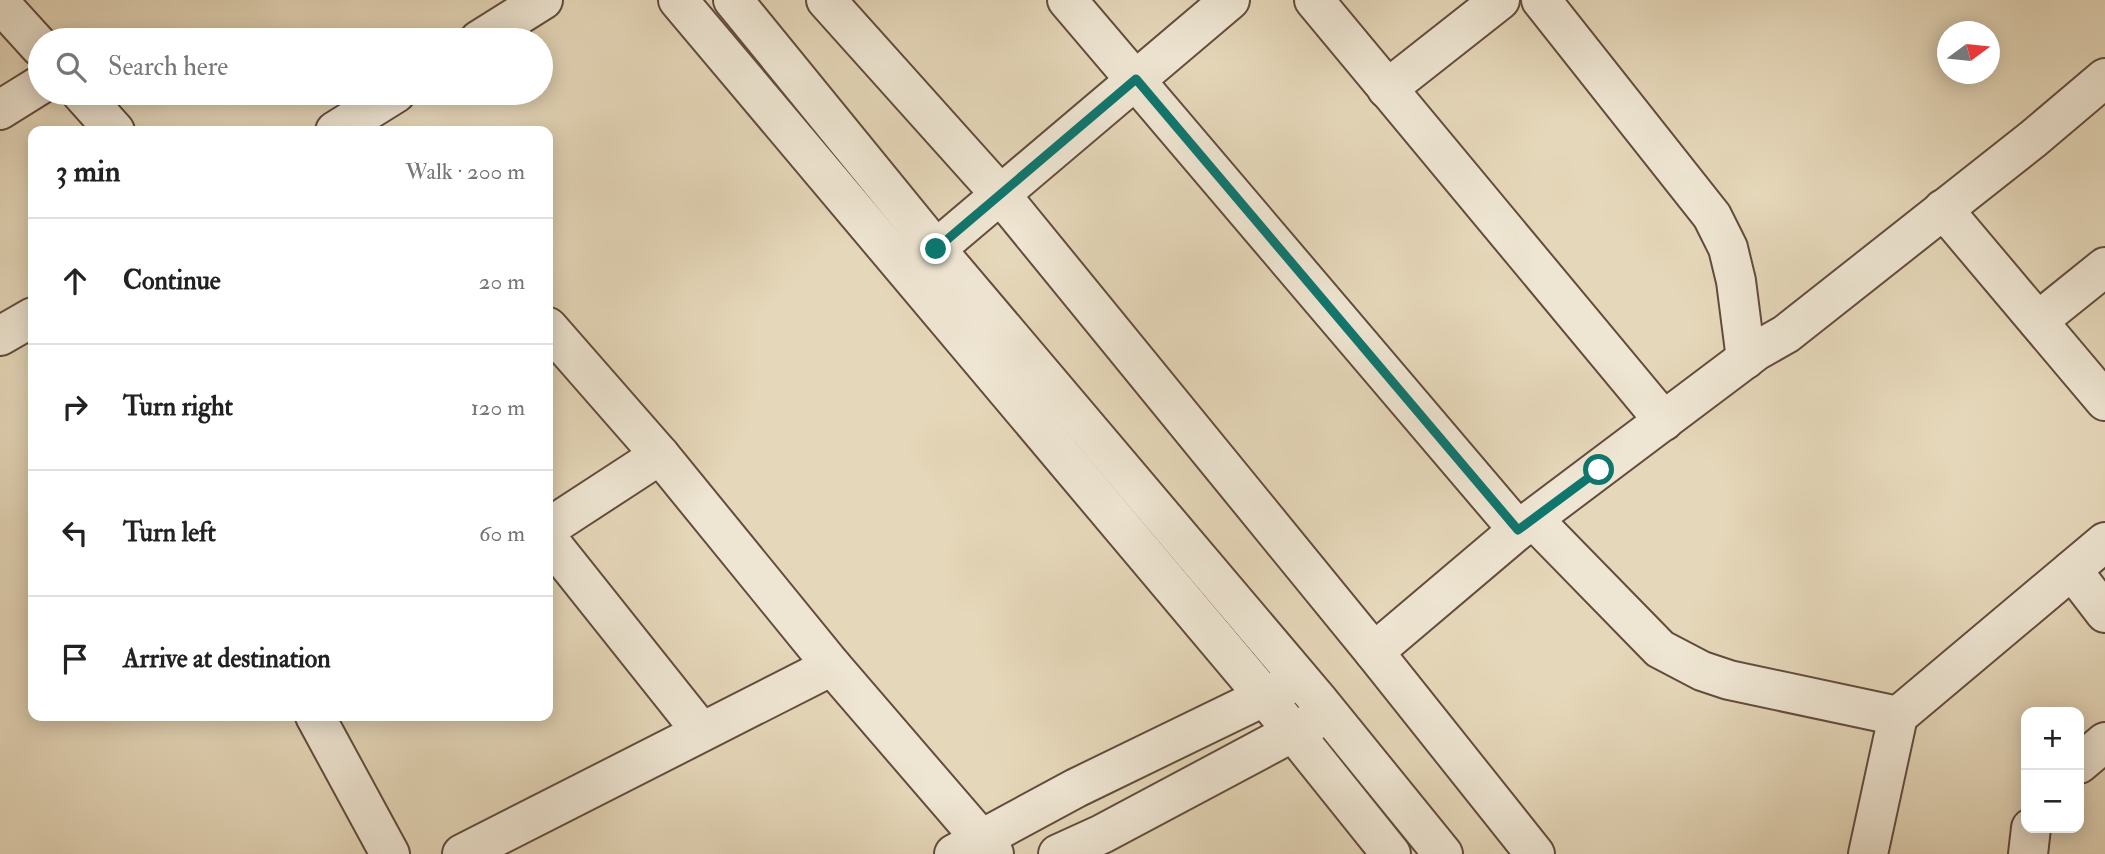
<!DOCTYPE html>
<html lang="en">
<head>
<meta charset="utf-8">
<style>
  :root { --surface:#fff; --page:#f6f6f6; --text:#222; --muted:#767676; --line:#e0e0e0 }
  body { margin:0; font-family:"IM FELL Double Pica",serif; background:var(--page); color:var(--text) }
  .controls { position:absolute; right:21px; bottom:21px; display:grid; overflow:hidden; border-radius:14px; box-shadow:0 4px 18px #0003 }
  .controls button { width:63px; height:63px; display:grid; place-items:center; padding:0; border:0; border-bottom:2px solid var(--line); background:var(--surface); color:var(--text); font:35px sans-serif }
  .compass { position:absolute; left:1937px; top:21px; width:63px; height:63px; border-radius:50%; background:var(--surface); box-shadow:0 4px 18px #0003; rotate:75deg }
  .stop { position:absolute; width:21px; height:21px; margin:-16px; border:5px solid #0f766e; border-radius:50%; background:#fff }
  .stop.end { background:#0f766e; border-color:#fff; box-shadow:0 2px 7px #0008 }
  .list { margin:0; padding:0; list-style:none }
  h2 { display:flex; justify-content:space-between; align-items:center; height:91px; margin:0; padding:0 28px; font-size:30px }
  h2 small { font-size:23px; font-weight:400; color:var(--muted) }
  .list li { display:grid; grid-template-columns:46px 1fr auto; gap:21px; align-items:center; box-sizing:border-box; height:126px; padding:0 28px; border-top:2px solid var(--line) }
  .list b { display:block; font-size:26px; white-space:nowrap }
  .list em { font-size:23px; font-style:normal; color:var(--muted) }
  .icon { flex:none; width:38px; height:38px; fill:none; stroke:currentColor; stroke-width:2; stroke-linecap:round; stroke-linejoin:round }
  .map { position:relative; flex:none; width:2105px; height:854px; overflow:hidden }
  .search { position:absolute; background:var(--surface); box-shadow:0 4px 18px #0003; left:28px; top:28px; width:525px; height:77px; display:flex; align-items:center; gap:18px; box-sizing:border-box; padding:0 24px; border-radius:38px; color:var(--muted); font-size:26px }
  .panel { position:absolute; background:var(--surface); box-shadow:0 4px 18px #0003; left:28px; top:126px; width:525px; height:595px; border-radius:14px }
  .map>svg:first-child { display:block }
  .lines { fill:none; stroke-linecap:round; stroke-linejoin:round }
  .minor-casing { stroke:#634c3e; stroke-width:42 }
  .minor { stroke:#eee5d2; stroke-width:38 }
  .route { stroke:#0f766e; stroke-width:9 }
</style>
</head>
<body>
<div class="map">
<svg width="2105" height="854" viewBox="0 0 2105 854">
  <rect width="100%" height="100%" fill="#e5d7b9"/>
  <filter id="stains"><feTurbulence type="fractalNoise" baseFrequency=".00286" numOctaves="4"/><feColorMatrix values="0 0 0 0 .2 0 0 0 0 .09 0 0 0 0 .02 0 0 0 .5 -.17"/></filter>
  <radialGradient id="worn" r=".72"><stop offset=".6" stop-color="#630" stop-opacity="0"/><stop offset="1" stop-color="#630" stop-opacity=".3"/></radialGradient>
  <g class="lines">
    <g class="minor-casing">
      <g id="minor">
        <path d="M678,0l587,697 126,157"/>
        <path d="M733,0l203,249 382,451 125,154"/>
        <path d="M826,0l174,194 374,458 161,202"/>
        <path d="M1067,0l451,530"/>
        <path d="M1314,0l350,421"/>
        <path d="M1541,0l171,216 16,32 8,33 10,78"/>
        <path d="M0,3l40,44"/>
        <path d="M479,40l64,-40"/>
        <path d="M1387,89l113,-89"/>
        <path d="M81,93l34,38"/>
        <path d="M0,110l40,-25"/>
        <path d="M335,131l61,-38"/>
        <path d="M1943,209l162,192"/>
        <path d="M916,266l314,-266"/>
        <path d="M2038,321l67,-54"/>
        <path d="M548,327l112,128 172,211 162,188"/>
        <path d="M0,336l33,-19"/>
        <path d="M1533,519l127,130 42,22 27,9 169,36 207,-174"/>
        <path d="M548,528l112,-73"/>
        <path d="M548,539l153,192"/>
        <path d="M2072,570l33,43"/>
        <path d="M1374,652l144,-122 238,-179 30,-17 247,-195 72,-61"/>
        <path d="M315,716l75,138"/>
        <path d="M2079,764l26,-22"/>
        <path d="M462,854l370,-188"/>
        <path d="M954,854l122,-66 210,-102"/>
        <path d="M1058,854l44,-20 212,-113"/>
        <path d="M1868,854l30,-138"/>
        <path d="M2028,854l3,-26"/>
      </g>
    </g>
    <use href="#minor" class="minor"/>
  </g>
  <g class="lines">
    <path class="route" d="M936,249l200,-170 382,451 81,-60"/>
  </g>
  <rect width="100%" height="100%" filter="url(#stains)"/>
  <rect width="100%" height="100%" fill="url(#worn)"/>
</svg>
<div class="controls">
<button>+</button>
<button>−</button>
</div>
<svg class="compass" viewBox="-18 -18 36 36"><path d="M0-13l5 13h-10z" fill="#e53935"/><path d="M0 13l5-13h-10z" fill="#767676"/></svg>
<div class="stop" style="left:1599px;top:470px"></div>
<div class="stop end" style="left:936px;top:249px"></div>
<div class="search"><svg class="icon" aria-label="search" viewBox="0 0 24 24"><circle cx="10" cy="10" r="6"/><path d="M15 15l6 6"/></svg>Search here</div>
<section class="panel">
<h2>3 min<small>Walk · 200 m</small></h2>
<ul class="list">
<li><svg class="icon" aria-label="ahead" viewBox="0 0 24 24"><path d="M12 20V5M6 11l6-6 6 6"/></svg><div><b>Continue</b></div><em>20 m</em></li>
<li><svg class="icon" aria-label="right" viewBox="0 0 24 24"><path d="M7 20v-9h11M14 6l5 5-5 5"/></svg><div><b>Turn right</b></div><em>120 m</em></li>
<li><svg class="icon" aria-label="left" viewBox="0 0 24 24"><path d="M17 20v-9H6M10 6l-5 5 5 5"/></svg><div><b>Turn left</b></div><em>60 m</em></li>
<li><svg class="icon" aria-label="arrive" viewBox="0 0 24 24"><path d="M6 21V4h12l-3 4 3 4H6"/></svg><div><b>Arrive at destination</b></div></li>
</ul>
</section>
</div>
</body>
</html>
